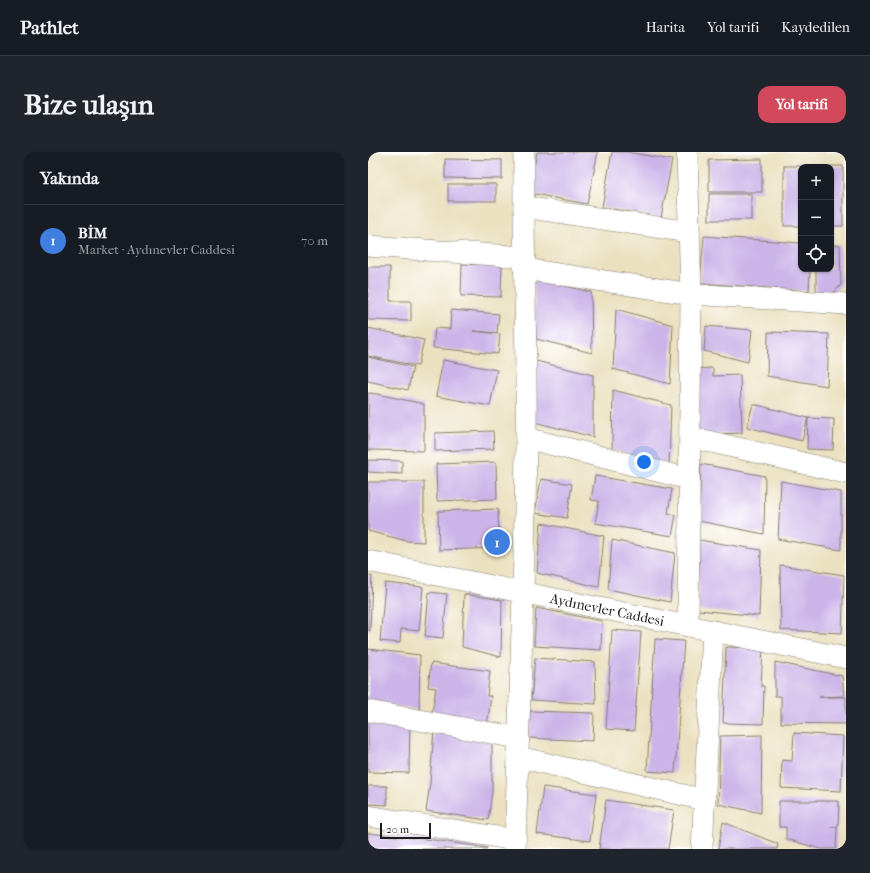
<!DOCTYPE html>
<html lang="tr">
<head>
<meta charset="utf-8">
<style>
  :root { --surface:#171b24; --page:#20242c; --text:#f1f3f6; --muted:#9ea1a6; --line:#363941; --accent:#d1495b }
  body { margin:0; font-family:"IM FELL French Canon",serif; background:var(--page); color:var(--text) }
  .controls { position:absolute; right:12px; top:12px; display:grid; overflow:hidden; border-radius:8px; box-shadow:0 1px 3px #0004 }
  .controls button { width:36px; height:36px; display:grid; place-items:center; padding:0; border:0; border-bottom:1px solid var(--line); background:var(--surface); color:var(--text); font:20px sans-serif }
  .scale { position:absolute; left:12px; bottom:10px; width:51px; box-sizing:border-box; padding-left:4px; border:2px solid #1c1c1c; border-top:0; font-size:11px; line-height:14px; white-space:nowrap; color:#1c1c1c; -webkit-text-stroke:3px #fff; paint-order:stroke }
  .you { position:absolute; left:276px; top:310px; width:14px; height:14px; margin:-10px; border:3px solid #fff; border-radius:50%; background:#1a73e8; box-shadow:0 0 0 6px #1a73e833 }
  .badge { display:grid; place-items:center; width:26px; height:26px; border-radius:50%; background:var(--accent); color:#fff; font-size:13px; font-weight:700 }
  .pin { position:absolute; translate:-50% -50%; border:2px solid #fff; box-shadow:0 1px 4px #0006 }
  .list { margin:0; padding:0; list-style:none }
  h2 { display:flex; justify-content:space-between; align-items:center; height:52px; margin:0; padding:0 16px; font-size:17px }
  h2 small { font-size:13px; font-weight:400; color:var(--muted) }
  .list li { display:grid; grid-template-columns:26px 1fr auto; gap:12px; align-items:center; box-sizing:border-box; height:72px; padding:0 16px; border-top:1px solid var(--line) }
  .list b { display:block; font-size:15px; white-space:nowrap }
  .list p { margin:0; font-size:13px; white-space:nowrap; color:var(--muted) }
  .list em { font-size:13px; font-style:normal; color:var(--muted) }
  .icon { flex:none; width:22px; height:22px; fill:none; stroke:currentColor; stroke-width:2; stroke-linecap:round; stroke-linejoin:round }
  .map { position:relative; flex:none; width:478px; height:697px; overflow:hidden; border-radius:12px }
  header { display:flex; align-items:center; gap:24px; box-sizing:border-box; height:56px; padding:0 20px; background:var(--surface); border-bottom:1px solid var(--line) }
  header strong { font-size:19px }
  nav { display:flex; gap:22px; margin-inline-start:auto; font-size:14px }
  .intro { display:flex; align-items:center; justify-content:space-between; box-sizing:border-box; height:96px; padding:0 24px }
  h1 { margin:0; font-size:28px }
  .button { padding:10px 18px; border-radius:12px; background:var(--accent); color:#fff; font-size:14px; font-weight:700 }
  main { display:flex; gap:24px; padding:0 24px }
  aside { flex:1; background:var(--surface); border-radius:12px; box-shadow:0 1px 3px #0004 }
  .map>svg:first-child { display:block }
  .building { fill:#cbb4e8 }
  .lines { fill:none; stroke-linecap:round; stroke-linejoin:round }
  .minor-casing { stroke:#847e6e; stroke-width:22 }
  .minor { stroke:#fff; stroke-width:21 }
  .labels { text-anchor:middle; stroke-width:3; stroke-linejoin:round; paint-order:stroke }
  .street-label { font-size:14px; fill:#1c1c1c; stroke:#fff }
</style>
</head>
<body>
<header>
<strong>Pathlet</strong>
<nav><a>Harita</a><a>Yol tarifi</a><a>Kaydedilen</a></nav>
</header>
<div class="intro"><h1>Bize ulaşın</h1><a class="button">Yol tarifi</a></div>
<main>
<aside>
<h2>Yakında<small></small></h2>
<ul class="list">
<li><span class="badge" style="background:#3f7fe0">1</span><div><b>BİM</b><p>Market · Aydınevler Caddesi</p></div><em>70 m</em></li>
</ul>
</aside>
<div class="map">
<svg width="478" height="697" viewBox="0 0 478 697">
  <rect width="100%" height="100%" fill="#fff"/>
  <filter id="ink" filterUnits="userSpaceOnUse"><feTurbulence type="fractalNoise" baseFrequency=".025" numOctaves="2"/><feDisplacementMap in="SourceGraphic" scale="8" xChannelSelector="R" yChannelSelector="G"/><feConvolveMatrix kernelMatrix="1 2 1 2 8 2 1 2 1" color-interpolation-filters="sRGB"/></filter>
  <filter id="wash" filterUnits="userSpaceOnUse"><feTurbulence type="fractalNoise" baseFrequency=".012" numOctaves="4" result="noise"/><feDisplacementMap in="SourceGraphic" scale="16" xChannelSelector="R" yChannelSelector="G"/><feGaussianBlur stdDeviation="0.9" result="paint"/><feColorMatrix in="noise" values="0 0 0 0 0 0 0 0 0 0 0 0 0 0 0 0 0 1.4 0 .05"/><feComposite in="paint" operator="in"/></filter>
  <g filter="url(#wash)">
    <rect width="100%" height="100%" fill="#ebe1c0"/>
    <g id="blocks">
      <g class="building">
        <path d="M169,0h61l-11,52 -58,-11z"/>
        <path d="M244,0h15l45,8 -11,58 -59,-11z"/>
        <path d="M77,7l57,1v19l-57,-1z"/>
        <path d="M394,7v33h-53v-32z"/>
        <rect x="416" y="14" width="17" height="60"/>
        <rect x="463" y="14" width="12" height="60"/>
        <rect x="80" y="32" width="48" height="17"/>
        <rect x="341" y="42" width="42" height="26"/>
        <path d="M336,84l97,7v26h9l-1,22 -109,-8z"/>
        <path d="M463,93h9l1,40 -10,10 -15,-1v-25h15z"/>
        <path d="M94,112l40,1 -1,32 -40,-1z"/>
        <path d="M0,115h22v34h21v20l-43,-1z"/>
        <path d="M166,127l57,13 1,61 -56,-14z"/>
        <path d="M248,157l57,16 -3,59 -57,-15z"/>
        <path d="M83,158l48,4 -2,19 -24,-2 27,3 -2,20 -65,-6 2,-20 15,1z"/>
        <path d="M338,174l46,4 -4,32 -44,-11z"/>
        <path d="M0,176l56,12 -6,26 -50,-10z"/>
        <path d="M400,180l61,2 -2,52 -60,-10z"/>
        <path d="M0,205l45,10 -5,23 -40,-9z"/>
        <path d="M75,208l54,10 -7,36 -54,-10z"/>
        <path d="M168,209l57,14v62l-59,-15z"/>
        <path d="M345,216v8l27,-1 2,58 -47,2 -3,-66z"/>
        <path d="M245,238l58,15 -2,59 -57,-14z"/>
        <path d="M0,241l9,1 47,10v47l-56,-1z"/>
        <path d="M385,252l55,14 -6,23 -55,-14z"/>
        <path d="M440,266l26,1 -1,31 -26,-1z"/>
        <path d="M125,279l1,18 -59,2v-18z"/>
        <path d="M0,308l34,1v13l-34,-2z"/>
        <path d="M128,310l1,37 -60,2 -1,-37z"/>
        <path d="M333,312l64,12 -1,58 -65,-13z"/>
        <path d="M227,324l77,13 -4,24 8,2 -4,21 -77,-13 4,-22 -8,-1z"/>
        <path d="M173,327l31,5 -5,34 -32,-5z"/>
        <path d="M413,329l60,11v58l-63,-11z"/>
        <path d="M0,330h56v60l-17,-1 -39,-10z"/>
        <path d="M130,357l1,39 -60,2 -1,-39z"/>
        <path d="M173,371l63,13 -5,51 -62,-14z"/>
        <path d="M244,388l63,13 -5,49 -62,-13z"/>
        <path d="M331,388l62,10 -2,66 -61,-6z"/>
        <path d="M412,413l64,10 -2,58 -61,-3z"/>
        <path d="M0,424h4l-2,55 -2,-1z"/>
        <path d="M17,431l38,4 -4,44 -18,-2 -1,14 -20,-2z"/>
        <path d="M61,440l18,2 -4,44 -18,-2z"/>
        <path d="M96,442l38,6 -1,57 -39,-10z"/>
        <path d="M168,456l66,13 -1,29 -67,-4z"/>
        <path d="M244,478l29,2 -7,99 -28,-2z"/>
        <path d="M287,487l29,2 -9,132 -28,-2z"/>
        <path d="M358,495l37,1 -2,38h3l-1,38 -40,-1z"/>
        <path d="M0,497l52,6 -1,55 -51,-8z"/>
        <path d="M167,506l60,4 1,42 -65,-4z"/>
        <path d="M407,510l67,14 2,20 -25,1h27v27l-65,-1v-27h-6z"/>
        <path d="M63,511l59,8 -3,25h4l-4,30 -56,-8 5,-30 -8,-1z"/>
        <path d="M162,559l64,2 -1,28 -64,-3z"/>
        <path d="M0,568h42l-1,53 -41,-1z"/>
        <path d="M66,577l58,9v54l-4,28 -62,-9 4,-28z"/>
        <path d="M426,581l49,3 -2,55 -60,-3 1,-28 10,1z"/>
        <path d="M394,583l-1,78 -43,-9 2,-68z"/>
        <path d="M0,634h19v19l-19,-1z"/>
        <path d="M175,635l53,7 -6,47 -53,-7z"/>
        <path d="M238,648l68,10 -6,39h-69z"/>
        <path d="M411,649h60l-1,26h-7h6l-1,22h-15l-35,-10v-12h-7z"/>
        <path d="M355,670l55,22 -1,5h-59z"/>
        <path d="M0,681l66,7 53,8v1h-119z"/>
      </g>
    </g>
  </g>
  <g filter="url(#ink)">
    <use href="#blocks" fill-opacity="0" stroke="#847e6e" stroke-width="1"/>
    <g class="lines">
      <g class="minor-casing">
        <g id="minor">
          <path d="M319,0l4,142 -3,332"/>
          <path d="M156,55l165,25"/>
          <path d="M0,94l156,11"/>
          <path d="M156,117l167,25 155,10"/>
          <path d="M322,285l156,36"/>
          <path d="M158,286l163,41"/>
          <path id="s1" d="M0,409l478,97"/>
          <path d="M0,559l151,27"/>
          <path d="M150,605l187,43"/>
          <path d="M0,664l147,24"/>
          <path d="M147,697c4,-137 10,-273 11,-410 1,-95 -3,-191 -2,-287"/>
          <path d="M334,697l11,-218"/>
        </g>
      </g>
      <use href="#minor" class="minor"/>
    </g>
  </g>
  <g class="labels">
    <g class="street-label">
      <text dy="5" stroke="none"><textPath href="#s1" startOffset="244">Aydınevler Caddesi</textPath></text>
    </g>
  </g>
</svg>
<div class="controls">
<button>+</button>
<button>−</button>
<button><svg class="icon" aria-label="locate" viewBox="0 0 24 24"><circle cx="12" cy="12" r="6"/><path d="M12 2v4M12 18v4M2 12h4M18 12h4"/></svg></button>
</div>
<div class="scale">20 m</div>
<div class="you"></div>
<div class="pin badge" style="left:129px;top:390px;background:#3f7fe0">1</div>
</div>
</main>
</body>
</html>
